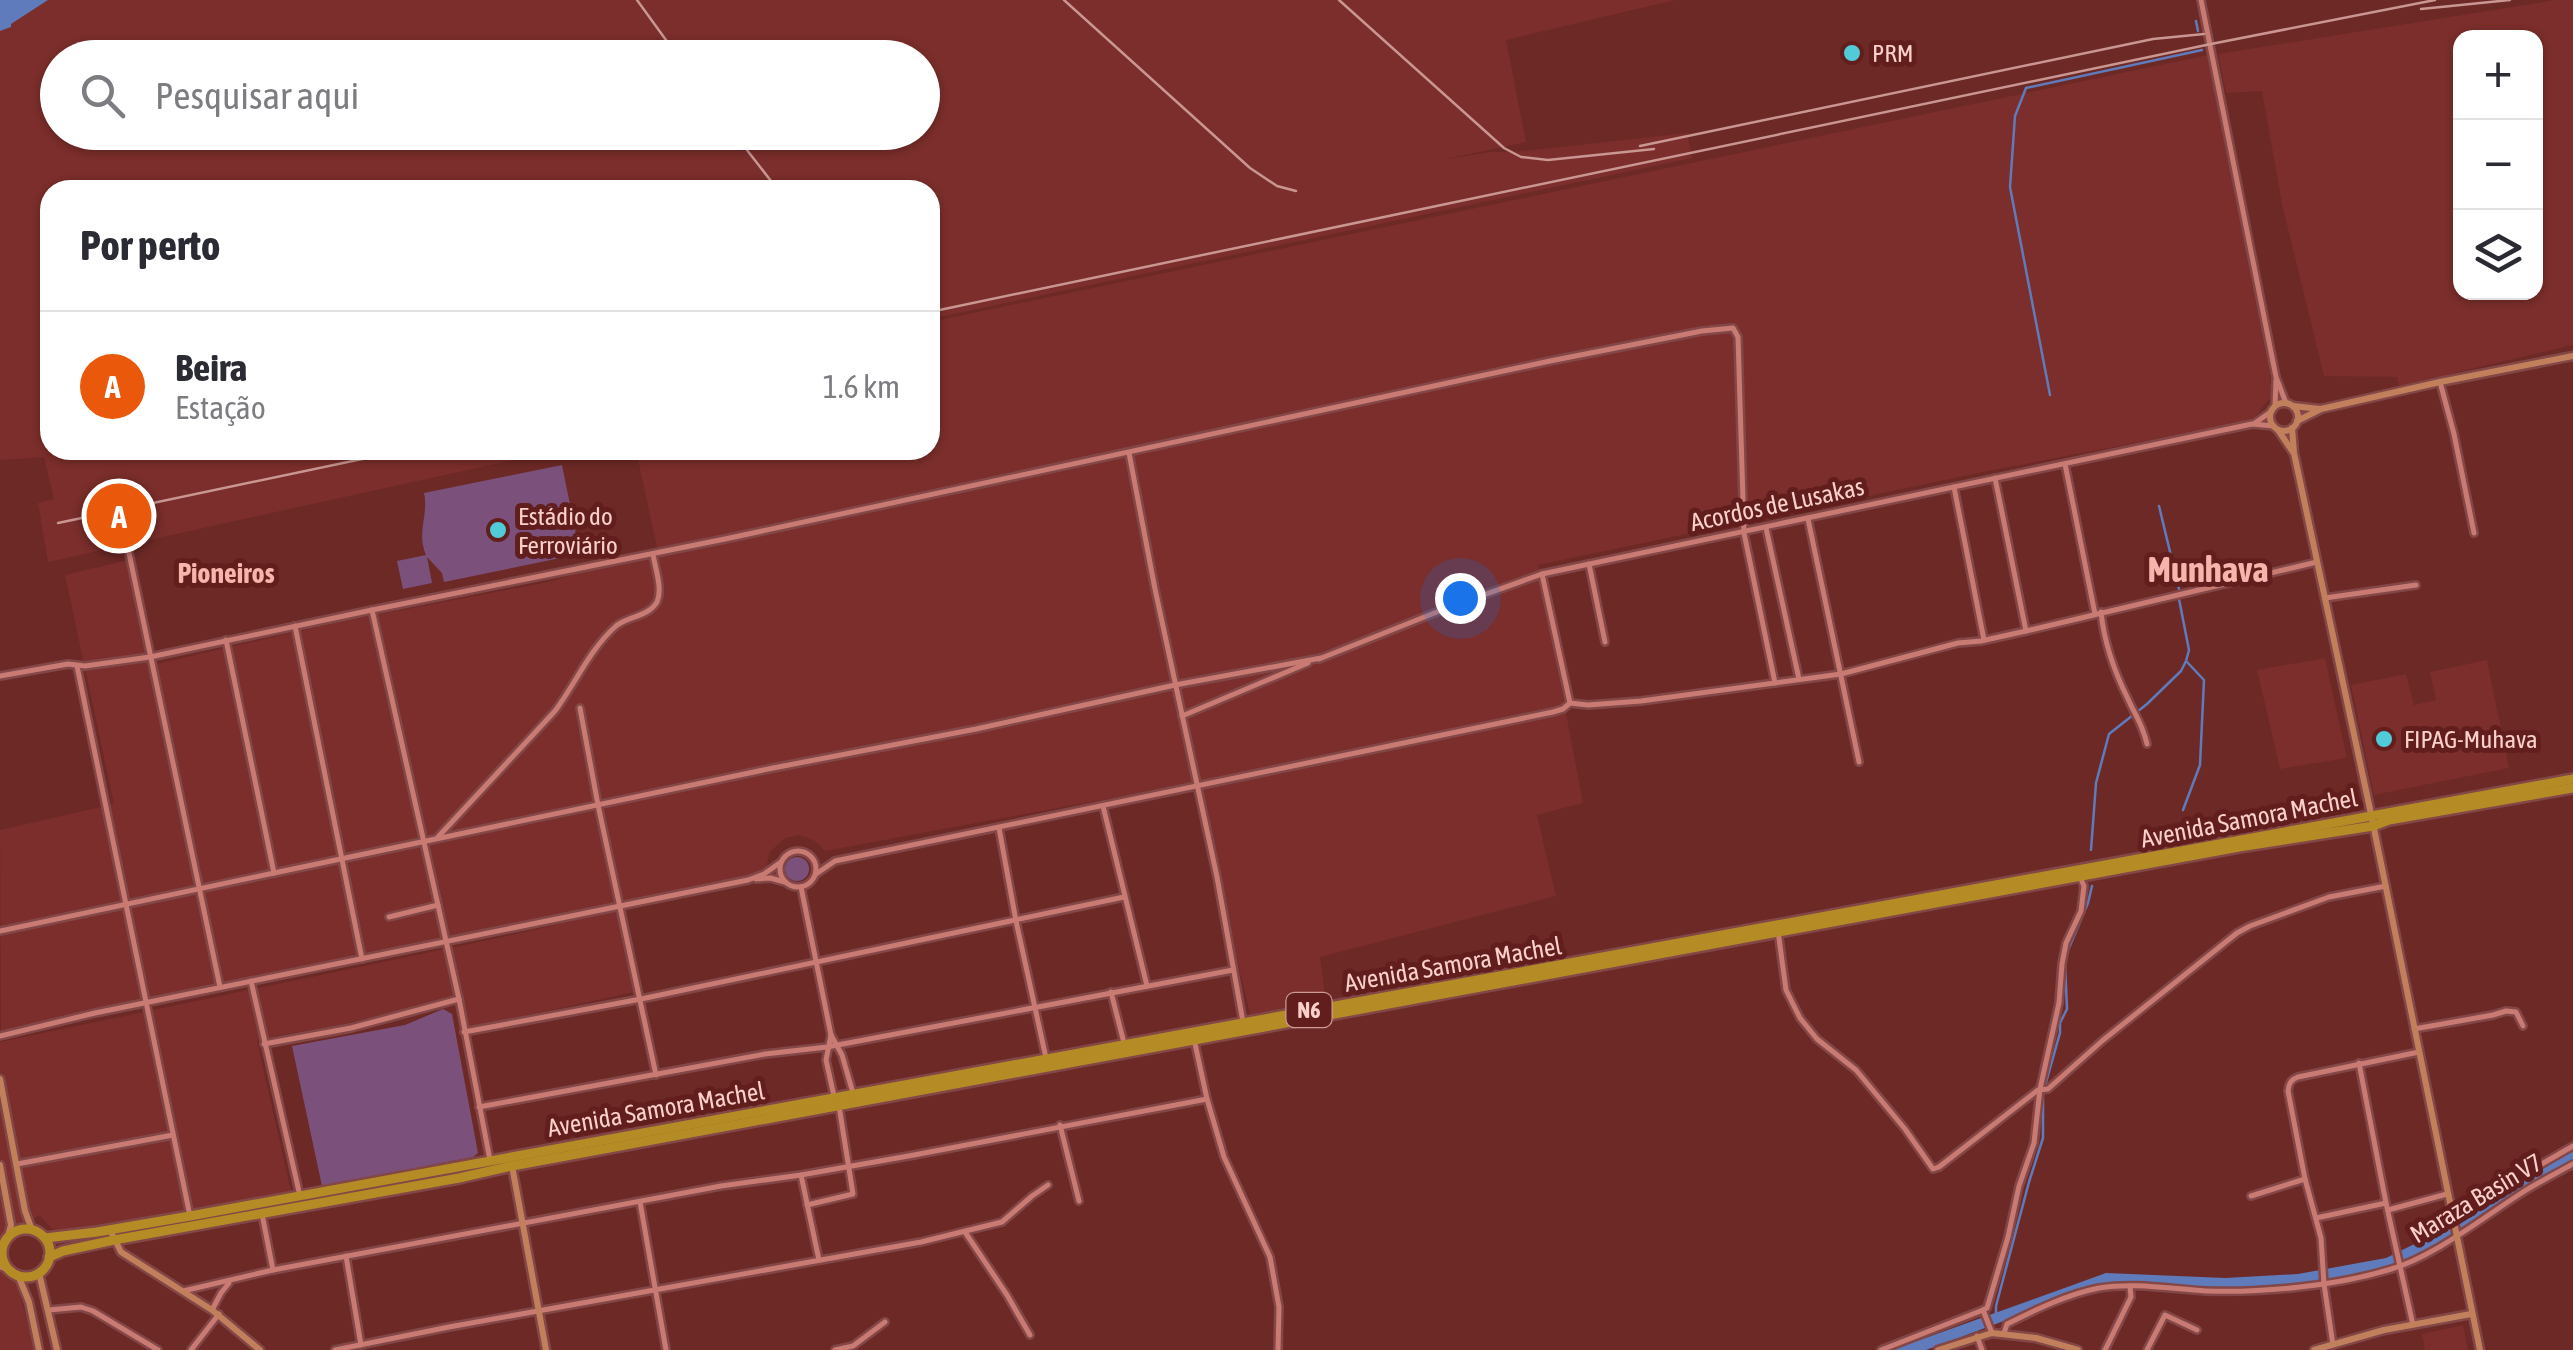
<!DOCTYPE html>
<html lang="pt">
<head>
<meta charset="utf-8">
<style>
  :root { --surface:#fff; --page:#f7f7f7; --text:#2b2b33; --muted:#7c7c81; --line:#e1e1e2; --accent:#ea580c }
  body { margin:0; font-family:"Asap Condensed",sans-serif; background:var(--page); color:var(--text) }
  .controls { position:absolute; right:30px; top:30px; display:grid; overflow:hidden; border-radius:20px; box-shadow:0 2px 8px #0004 }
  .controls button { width:90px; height:90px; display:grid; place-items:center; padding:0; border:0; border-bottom:2px solid var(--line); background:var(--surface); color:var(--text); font:50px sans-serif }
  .you { position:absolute; left:1460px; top:598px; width:35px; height:35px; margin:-25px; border:8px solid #fff; border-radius:50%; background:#1a73e8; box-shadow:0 0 0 15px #1a73e833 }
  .badge { display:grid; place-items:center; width:65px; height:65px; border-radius:50%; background:var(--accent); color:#fff; font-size:32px; font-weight:700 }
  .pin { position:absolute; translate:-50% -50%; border:5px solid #fff; box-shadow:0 2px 10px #0006 }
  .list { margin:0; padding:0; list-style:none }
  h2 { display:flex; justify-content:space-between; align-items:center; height:130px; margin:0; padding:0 40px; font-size:42px }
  h2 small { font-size:32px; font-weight:400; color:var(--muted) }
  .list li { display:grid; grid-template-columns:65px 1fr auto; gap:30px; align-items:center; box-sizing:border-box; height:150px; padding:0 40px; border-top:2px solid var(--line) }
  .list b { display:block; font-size:38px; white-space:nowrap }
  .list p { margin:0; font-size:32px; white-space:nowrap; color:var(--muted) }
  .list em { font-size:32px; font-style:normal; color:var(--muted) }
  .icon { flex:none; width:55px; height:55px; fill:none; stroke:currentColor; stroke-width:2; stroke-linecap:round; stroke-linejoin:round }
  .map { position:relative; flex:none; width:2573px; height:1350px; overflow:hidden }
  .search { position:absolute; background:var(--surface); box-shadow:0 2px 8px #0004; left:40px; top:40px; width:900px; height:110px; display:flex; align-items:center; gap:25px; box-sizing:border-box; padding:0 35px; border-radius:55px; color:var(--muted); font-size:38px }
  .panel { position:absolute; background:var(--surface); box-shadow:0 2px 8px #0004; left:40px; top:180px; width:900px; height:280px; border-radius:30px }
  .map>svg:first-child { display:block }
  .built { fill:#7b2e2b; fill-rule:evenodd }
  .green { fill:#7b517c }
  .water { fill:#5f7bbb }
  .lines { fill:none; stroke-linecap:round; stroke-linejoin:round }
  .stream { stroke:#5f7bbb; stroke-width:2.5 }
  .street-casing { stroke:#824746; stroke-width:10 }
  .secondary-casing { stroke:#824746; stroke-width:11 }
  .highway-casing { stroke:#824746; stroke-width:14 }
  .street { stroke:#c87a73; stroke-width:5 }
  .secondary { stroke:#c27f5c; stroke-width:6 }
  .highway { stroke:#b48b25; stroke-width:9 }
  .rail { stroke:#c99692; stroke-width:2.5 }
  .poi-dot { fill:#52cbd9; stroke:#611e1c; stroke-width:4 }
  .labels { text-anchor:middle; stroke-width:10; stroke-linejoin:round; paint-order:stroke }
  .shield { fill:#611e1c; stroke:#cc9b96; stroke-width:2.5 }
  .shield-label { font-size:22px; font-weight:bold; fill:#fad0cb }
  .poi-label { font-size:25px; fill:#fad0cb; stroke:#611e1c; text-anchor:start }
  .street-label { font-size:25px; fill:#fad0cb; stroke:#611e1c }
  .neighbourhood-label { font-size:28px; font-weight:bold; fill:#f6b4ad; stroke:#611e1c }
  .district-label { font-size:35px; font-weight:bold; fill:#f6b4ad; stroke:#611e1c }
</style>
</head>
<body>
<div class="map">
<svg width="2573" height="1350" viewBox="0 0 2573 1350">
  <rect width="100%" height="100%" fill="#6d2926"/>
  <g class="built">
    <path d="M48,0h1627l-169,40 20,102 -80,17 44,-7h24l173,-19 5,25 -762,161v-129h-880v260h509l-511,112 -10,-59 16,-4 -10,-42 -44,3v-429l11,-4 -1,-3zM58,58h864v74h-864z"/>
    <path d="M2556,0h17v345l-174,41 -2,-9 -73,-1 -42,-172 -20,-113 -36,2 -8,-39zM2460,38h76v254h-76z"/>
    <path d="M2208,55l60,304 4,37 -18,22 -14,5 -252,48 -450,94 45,238 -46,12 19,81 -236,61 6,44 -75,16 -58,-234 -368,68 -10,-10 -15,-6 -15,3 -16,15 -3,19 -765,161 -1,-203 114,-26 -49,-229 63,-15 20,106 191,-44 209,-40 109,-34 -21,-98h294v-128z"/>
    <path d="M2325,658l22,100 -67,11 -23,-99z"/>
    <path d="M2487,660l22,108 -135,27 -23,-110 55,-11 8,31 22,-5 -6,-28z"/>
    <path d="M616,910l18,82 -165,36 -8,-31 -121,28 -65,11 -18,5 34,150 -224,44 -15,-6 -12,-13 -31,11 -9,9v-194l512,-107z"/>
    <path d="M0,1269l16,8 18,73h-34z"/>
    <path d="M2463,1325l5,25h-43l-3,-16z"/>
  </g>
  <g class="green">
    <path d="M562,465l18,89 -136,28 -2,-9 -15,-16 5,26 -29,6 -6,-28 29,-6c-10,-24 3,-39 -2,-62z"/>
    <circle cx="797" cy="869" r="12"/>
    <path d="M443,1009l9,5 26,139 -5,4 -151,29 -30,-140 113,-21z"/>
  </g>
  <g class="water">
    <path d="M0,0h48l-37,24v3l-11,4z"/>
    <path d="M2573,1150v10l-52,30 -59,40 -57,31 -17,6 -68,15 -109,7 -77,-6 -34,2 -174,65h-34l214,-77 119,5 73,-4 88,-16 63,-31z"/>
  </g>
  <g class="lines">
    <g class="stream">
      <path d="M2196,21l2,10"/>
      <path d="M2050,395l-40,-208 5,-71 11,-28 176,-38"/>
      <path d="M2159,506l20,83"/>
      <path d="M2183,810l17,-45 4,-85 -17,-18"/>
      <path d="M2091,850l5,-67 13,-49 38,-30 34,-33 5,-10 3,-11 -10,-51"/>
      <path d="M2066,955l22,-52 4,-17"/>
      <path d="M2045,1086l15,-53v-10l7,-14 -2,-46"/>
      <path d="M1996,1314v-8l33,-124 14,-44v-45"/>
    </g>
    <g class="street-casing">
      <g id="street">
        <path d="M2201,0l75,377 10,26"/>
        <path d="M2440,382l14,52 20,99"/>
        <path d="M2275,406l1,-26"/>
        <path d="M2255,423l17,-12"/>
        <path d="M1129,453l26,136 62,288 26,145"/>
        <path d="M2065,464l30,150"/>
        <path d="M1995,478l31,153"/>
        <path d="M1954,487l30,153"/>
        <path d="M1808,519l51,243"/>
        <path d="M1766,528l33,151"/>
        <path d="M129,553l91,434"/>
        <path d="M1589,564l16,78"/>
        <path d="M1542,574l28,129"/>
        <path d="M2325,598l91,-13"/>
        <path d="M372,610l87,389 31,161"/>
        <path d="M2101,612c3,29 14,61 27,87 8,18 14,24 19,45"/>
        <path d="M295,626l67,333"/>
        <path d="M226,640l48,233 499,-105 203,-39 199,-44 146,-27"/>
        <path d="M1319,659l128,-51 95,-34 710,-150 22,2"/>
        <path d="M77,666l113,550"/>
        <path d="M0,676l68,-12 17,2 65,-9 222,-47 353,-71 825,-178 152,-30 31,-3 5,9 6,196 31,150"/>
        <path d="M580,708l18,97 58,270"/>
        <path d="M1182,716l126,-53"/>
        <path d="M1103,806l44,180"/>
        <path d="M999,828l17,93 30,137"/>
        <path d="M438,837l117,-126c21,-28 34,-61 61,-85 12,-10 32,-9 41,-24 6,-13 -2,-34 -4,-48"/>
        <circle cx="798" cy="869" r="18"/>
        <path d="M816,874l19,-13 718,-149 10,-3 7,-6 18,2 53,-4 200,-27 117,-31 23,-2 45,-10 291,-69"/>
        <path d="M756,879l14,-1 15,4"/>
        <path d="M801,887l30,148 11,20 11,38"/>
        <path d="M389,917l49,-12"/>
        <path d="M0,931l274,-58"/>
        <path d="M1778,931l8,59 14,28 17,21 39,31 10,12 39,47 28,40 6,-2 99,-77 10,-1 54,-48 135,-108 13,-7 79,-29 57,-11"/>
        <path d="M251,981l49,215"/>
        <path d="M1111,992l13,51"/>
        <path d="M2414,1029l79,-14 13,-4 10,1 7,14"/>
        <path d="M464,1032l177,-33 483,-102"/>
        <path d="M831,1035l-5,25 8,36"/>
        <path d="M0,1036l95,-23 653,-133 16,-6 17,-12"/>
        <path d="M1194,1039l13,60 17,58 46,100 9,50 -1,43"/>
        <path d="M264,1044l87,-16 108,-29"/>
        <path d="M2359,1063l27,140 27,122"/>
        <path d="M479,1107l286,-53 62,-7 406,-77"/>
        <path d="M1060,1125l19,76"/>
        <path d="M17,1164l156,-29"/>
        <path d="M801,1175l18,85"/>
        <path d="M2251,1196l54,-17"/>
        <path d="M640,1202l26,148"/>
        <path d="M807,1205l46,-11 -14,-88"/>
        <path d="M2388,1210l59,-16"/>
        <path d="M262,1214l11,56"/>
        <path d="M2316,1218l70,-15"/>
        <path d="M2452,1219l11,-4 44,-31 66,-38"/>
        <path d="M965,1232l42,63 23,40"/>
        <path d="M346,1256l15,89"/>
        <path d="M183,1291l90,-21 448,-84 80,-11 113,-20 293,-56"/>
        <path d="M49,1310l32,-3 12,4 65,39"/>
        <path d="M212,1310l9,-17 8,-10"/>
        <path d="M1983,1310l4,-2 21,-71 11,-51 15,-43 6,-54 19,-86 3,-39 4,-21 15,-32 3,-25 -4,-9"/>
        <path d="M1983,1310l9,23"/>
        <path d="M2004,1333l3,-9c28,-14 61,-30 92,-36 35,-6 72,1 107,3 56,2 128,-5 182,-21 44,-12 93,-51 132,-76 17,-11 35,-20 53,-30"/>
        <path d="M1977,1336l5,14"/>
        <path d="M2333,1345l-9,-61 -3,-46 -16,-59 -17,-88c1,-7 2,-11 10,-14l121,-25"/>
        <path d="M191,1350l28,-36"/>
        <path d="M335,1350l114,-23 472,-85 81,-20 30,-26 16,-11"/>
        <path d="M835,1350l18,-4 32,-24"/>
        <path d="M1881,1350l102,-40"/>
        <path d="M2105,1350l26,-53 -1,-11"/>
        <path d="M2147,1350l18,-35 32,15"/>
      </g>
    </g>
    <g class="secondary-casing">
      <g id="secondary">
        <circle cx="2284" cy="417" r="14"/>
        <path d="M2293,406l27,3"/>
        <path d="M2297,421l24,-12 119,-27 133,-26"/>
        <path d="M2292,428l2,25 77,361 109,536"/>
        <path d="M2278,430l15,22"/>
        <path d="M0,1079l25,132 7,19"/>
        <path d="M0,1165l11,60 -3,12"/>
        <path d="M512,1166l34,184"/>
        <path d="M110,1230l11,22 91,58 48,40"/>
        <path d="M0,1248l4,-3"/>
        <path d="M0,1266l11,5"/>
        <path d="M39,1273l18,77"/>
        <path d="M18,1275l11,27 10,48"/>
        <path d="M1938,1350l54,-17 44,5 42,12"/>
        <path d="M2314,1350l70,-20 87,-16"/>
      </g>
    </g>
    <g class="highway-casing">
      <g id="highway">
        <circle cx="26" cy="1253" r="24"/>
        <path d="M45,1238l52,-6 93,-16 2383,-437"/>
        <path d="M49,1257l14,-6 51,-11 345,-62 53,-12 1727,-319 134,-21 16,-6 184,-32"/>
      </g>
    </g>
    <use href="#street" class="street"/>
    <use href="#secondary" class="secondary"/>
    <use href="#highway" class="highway"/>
    <g class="rail">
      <path d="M637,0l42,58"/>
      <path d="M1064,0l186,168 27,18 19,5"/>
      <path d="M1339,0l165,148 17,9 27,3 106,-11"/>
      <path d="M2421,9l89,-9"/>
      <path d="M733,132l45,58"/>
      <path d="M1640,146l513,-107 51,-5"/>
      <path d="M930,312l1281,-268 224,-44"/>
      <path d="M58,523l347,-73"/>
    </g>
  </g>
  <g class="poi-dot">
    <circle cx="1852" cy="53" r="10"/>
    <circle cx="498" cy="530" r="10"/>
    <circle cx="2384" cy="739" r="10"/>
  </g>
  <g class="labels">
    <rect class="shield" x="1286.5" y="993" width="45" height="34" rx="8"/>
    <g class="shield-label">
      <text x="1309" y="1018">N6</text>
    </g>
    <g class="poi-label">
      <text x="1872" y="62">PRM</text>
      <text x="518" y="525">Estádio do<tspan x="518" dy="29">Ferroviário</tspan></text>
      <text x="2404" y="748">FIPAG-Muhava</text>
    </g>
    <g class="street-label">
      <text transform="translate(1777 504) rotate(-12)" y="9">Acordos de Lusakas</text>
      <text transform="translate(2249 818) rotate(-11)" y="9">Avenida Samora Machel</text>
      <text transform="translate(1453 964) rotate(-10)" y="9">Avenida Samora Machel</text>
      <text transform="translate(656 1109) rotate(-10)" y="9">Avenida Samora Machel</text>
      <text transform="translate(2476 1198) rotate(-31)" y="9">Maraza Basin V7</text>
    </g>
    <g class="neighbourhood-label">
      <text x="226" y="583">Pioneiros</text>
    </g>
    <g class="district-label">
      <text x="2208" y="582">Munhava</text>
    </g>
  </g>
</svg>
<div class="controls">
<button>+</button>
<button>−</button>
<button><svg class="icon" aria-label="layers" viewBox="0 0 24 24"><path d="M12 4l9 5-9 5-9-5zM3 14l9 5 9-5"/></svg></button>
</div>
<div class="you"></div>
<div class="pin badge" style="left:119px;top:516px">A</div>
<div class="search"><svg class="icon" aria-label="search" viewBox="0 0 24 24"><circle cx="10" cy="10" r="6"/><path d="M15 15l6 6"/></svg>Pesquisar aqui</div>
<section class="panel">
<h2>Por perto<small></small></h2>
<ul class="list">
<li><span class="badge">A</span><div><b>Beira</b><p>Estação</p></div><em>1.6 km</em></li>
</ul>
</section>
</div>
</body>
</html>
